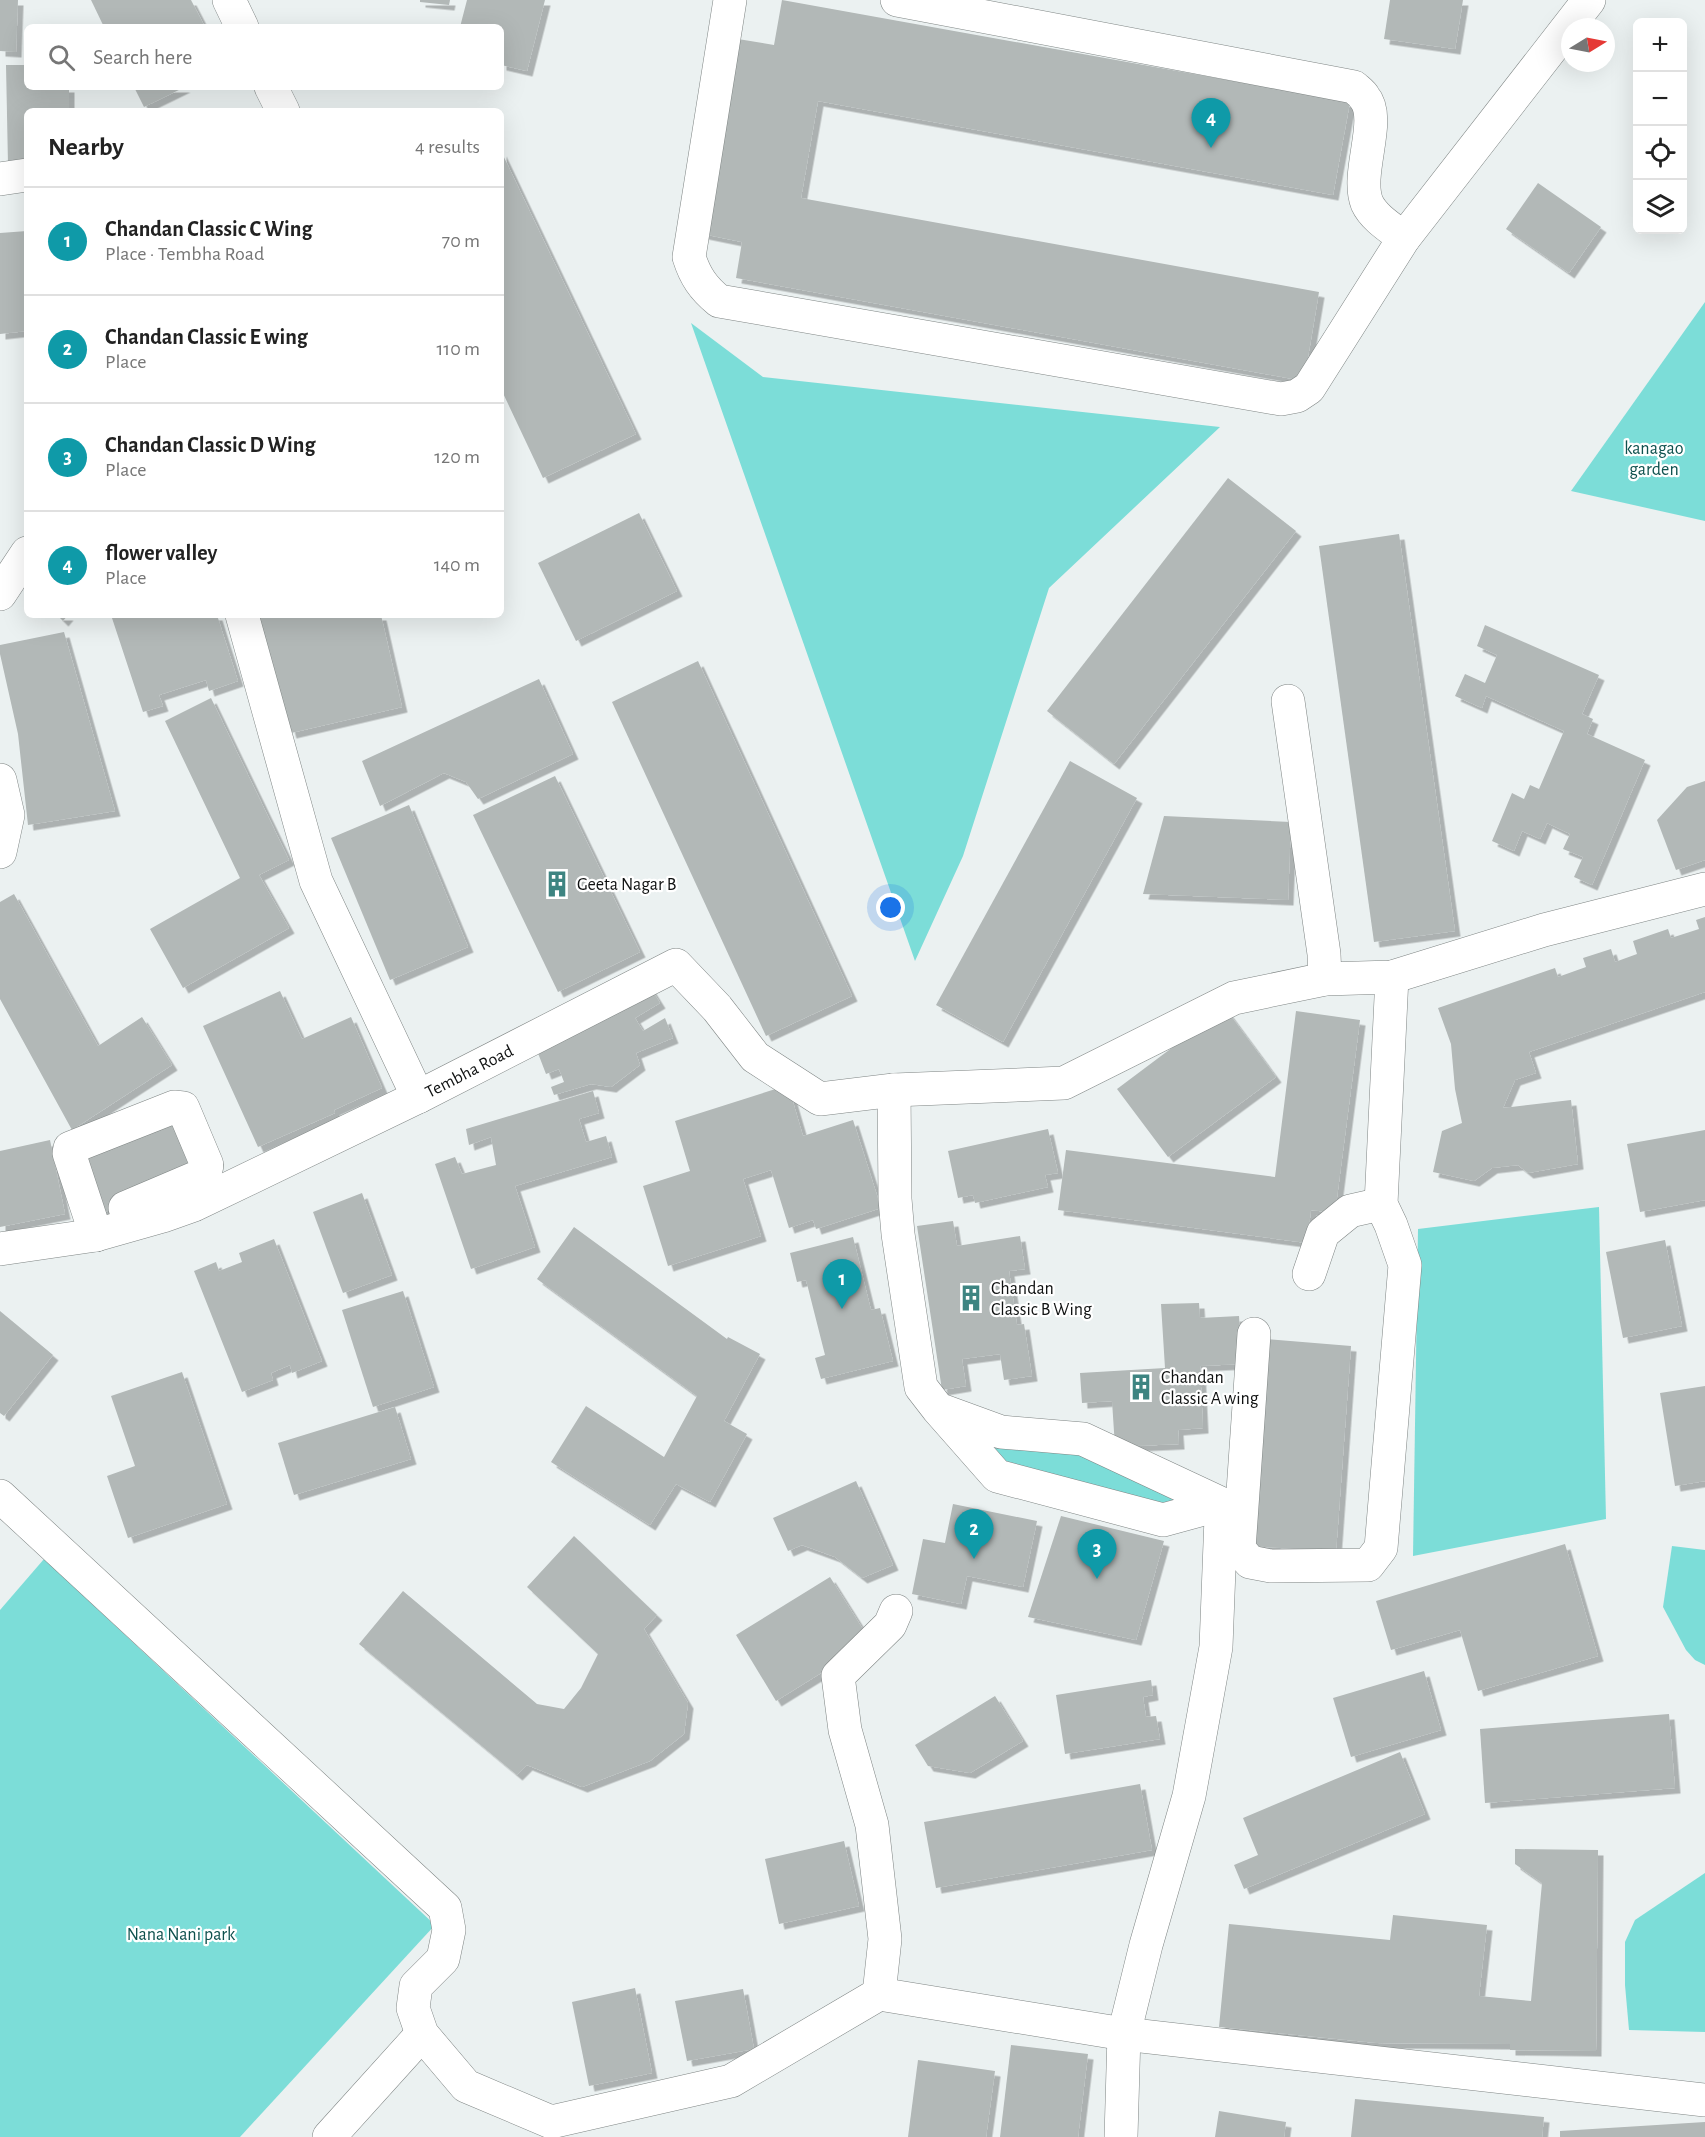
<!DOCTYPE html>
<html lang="en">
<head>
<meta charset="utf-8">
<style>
  :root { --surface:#fff; --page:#f2f2f2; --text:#222; --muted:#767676; --line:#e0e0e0; --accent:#2563eb }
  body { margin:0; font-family:"Alegreya Sans",sans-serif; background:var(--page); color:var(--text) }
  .controls { position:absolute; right:18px; top:18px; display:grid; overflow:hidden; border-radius:9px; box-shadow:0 6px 24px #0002 }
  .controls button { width:54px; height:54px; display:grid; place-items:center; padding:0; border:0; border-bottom:2px solid var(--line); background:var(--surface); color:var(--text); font:30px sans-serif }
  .compass { position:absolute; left:1561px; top:18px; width:54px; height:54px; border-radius:50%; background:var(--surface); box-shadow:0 6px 24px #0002; rotate:80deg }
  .you { position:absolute; left:891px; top:908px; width:21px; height:21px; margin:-15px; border:4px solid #fff; border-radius:50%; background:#1a73e8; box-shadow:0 0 0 9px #1a73e833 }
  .badge { display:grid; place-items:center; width:39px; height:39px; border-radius:50%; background:var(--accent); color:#fff; font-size:20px; font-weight:700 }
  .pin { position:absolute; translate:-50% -50px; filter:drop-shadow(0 2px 3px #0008) }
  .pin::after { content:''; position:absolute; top:32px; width:21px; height:18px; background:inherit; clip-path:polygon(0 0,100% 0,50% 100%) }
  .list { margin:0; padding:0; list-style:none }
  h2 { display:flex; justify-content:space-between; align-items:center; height:78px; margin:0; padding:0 24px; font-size:26px }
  h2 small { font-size:20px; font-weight:400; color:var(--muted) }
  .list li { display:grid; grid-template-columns:39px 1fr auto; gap:18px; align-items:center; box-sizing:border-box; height:108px; padding:0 24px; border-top:2px solid var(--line) }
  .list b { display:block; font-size:22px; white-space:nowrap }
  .list p { margin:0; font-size:20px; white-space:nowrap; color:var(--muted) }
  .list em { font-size:20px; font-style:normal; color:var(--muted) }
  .icon { flex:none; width:33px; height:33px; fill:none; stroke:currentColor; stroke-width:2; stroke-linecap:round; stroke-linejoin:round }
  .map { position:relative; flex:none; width:1705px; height:2137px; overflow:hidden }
  .search { position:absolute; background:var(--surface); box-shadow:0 6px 24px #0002; left:24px; top:24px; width:480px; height:66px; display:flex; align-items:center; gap:15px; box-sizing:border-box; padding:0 21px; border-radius:9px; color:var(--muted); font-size:22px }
  .panel { position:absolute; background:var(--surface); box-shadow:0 6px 24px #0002; left:24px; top:108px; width:480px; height:510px; border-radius:9px }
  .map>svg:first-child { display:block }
  .green { fill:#7cddd8 }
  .building { fill:#b2b8b7; filter:url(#shadow) }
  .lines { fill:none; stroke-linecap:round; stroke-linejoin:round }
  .minor-casing { stroke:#7f8584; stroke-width:34 }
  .minor { stroke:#fff; stroke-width:33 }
  .labels { text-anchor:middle; stroke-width:4.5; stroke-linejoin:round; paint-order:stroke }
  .park-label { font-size:18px; fill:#0e514e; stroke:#fff }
  .poi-label { font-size:18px; fill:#0f1111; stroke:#fff; text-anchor:start }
  .street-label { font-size:18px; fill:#0f1111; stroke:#fff }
</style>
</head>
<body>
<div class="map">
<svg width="1705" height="2137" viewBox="0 0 1705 2137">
  <defs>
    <filter id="shadow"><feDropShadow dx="5.5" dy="5.5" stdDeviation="0" flood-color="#0004"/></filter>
  </defs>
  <rect width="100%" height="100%" fill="#ebf1f1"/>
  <g class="green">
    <path d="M1705,302v219l-134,-30z"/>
    <path d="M691,323l72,54 457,50 -171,161 -86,268 -48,105z"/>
    <path d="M1599,1207l7,312 -193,37 5,-327z"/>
    <path d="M938,1409l145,30 139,65 -59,16 -166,-44z"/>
    <path d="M1672,1546l33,4v115l-10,-5 -9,-10 -23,-43z"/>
    <path d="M44,1559l391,366 -195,212h-240v-527z"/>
    <path d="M1705,1873v159l-76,-2 -4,-45v-43l10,-22z"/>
  </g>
  <g class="building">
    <path d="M0,0h18l-2,52 -16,-1z"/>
    <path d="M91,0h100l14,27h-101z"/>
    <path d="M420,0h30l-1,5 -29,-3z"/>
    <path d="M467,0h78l-18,71 -26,-6v-38h-41z"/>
    <path d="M782,0l568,102 -17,93 -515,-94 -17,97 518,94 -15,89 -568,-103 6,-36 -39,-8 35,-195 36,6z"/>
    <path d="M1390,0h73l-8,49 -71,-10z"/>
    <path d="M6,65h21v22h42v24h-42v54h-19z"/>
    <path d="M134,87h51l-41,20z"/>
    <path d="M501,151l135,283 -93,44 -42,-89z"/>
    <path d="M1538,183l63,44 -32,46 -63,-44z"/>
    <path d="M27,231v100l-27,3v-101z"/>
    <path d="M1228,478l68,53 -182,233 -67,-53z"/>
    <path d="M639,513l38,78 -101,50 -38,-78z"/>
    <path d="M1399,534l56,397 -81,11 -55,-396z"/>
    <path d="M57,615h11l-5,6z"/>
    <path d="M111,615h106l21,66 -29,10 -3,-11 -47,15 4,11 -20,6z"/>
    <path d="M258,615h123l21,92 -111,26z"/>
    <path d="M1485,625l114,50 -17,39 11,5 -6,15 58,26 -53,125 -18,-8 9,-20 -20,-8 7,-15 -23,-11 -7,16 -18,-8 -8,20 -22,-10 20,-48 12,6 6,-14 9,4 25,-58 -78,-35 -4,12 -27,-12 10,-22 20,9 12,-28 -20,-9z"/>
    <path d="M64,632l51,179 -87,14 -10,-91 -18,-80v-9z"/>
    <path d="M698,661l154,335 -86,40 -154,-334z"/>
    <path d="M539,679l34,75 -95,45 -12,-17 -22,-9 -64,33 -18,-45z"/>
    <path d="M211,698l78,162 -30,15 30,53 -106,60 -33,-59 90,-51 -75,-157z"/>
    <path d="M1070,761l67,37 -134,244 -67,-37z"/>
    <path d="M555,776l85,176 -82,40 -85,-177z"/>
    <path d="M1705,781v79l-29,10 -19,-50 30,-33z"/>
    <path d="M409,805l59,142 -78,33 -59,-142z"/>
    <path d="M1164,816l127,6 -3,78 -145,-6z"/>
    <path d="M14,894l84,152 44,-29 30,48 -100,65 -72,-131v-97z"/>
    <path d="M1705,917v75l-176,60 7,21 -21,7 -12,28 68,-8 7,64 -50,9 -10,-8 -26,3 -18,13 -41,-9 9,-41 20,-8 -7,-34 -4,-45 -13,-36 117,-40 3,9 28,-10 -3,-9 28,-9 4,13 22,-8 -4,-13 35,-12 3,9 28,-9 -3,-9z"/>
    <path d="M650,987l10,16 -25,15 8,13 22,-13 8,20 -37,15 4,12 -29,22 -20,-3 -37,11 -3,-8 13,-5 -5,-13 -13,5 -10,-26z"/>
    <path d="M280,991l22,48 49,-22 31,71 -48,22 1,3 -77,34 -55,-121z"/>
    <path d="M1225,1008l51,69 -108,80 -51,-68z"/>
    <path d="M1296,1011l64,9 -25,193 -24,-3 -4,33 -249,-33 8,-60 209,27z"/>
    <path d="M788,1085l15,51 50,-16 28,88 -65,21 -3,-9 -24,8 -18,-58 -28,9 18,57 -93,30 -25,-80 47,-15 -15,-50z"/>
    <path d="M593,1091l6,22 -20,6 7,23 20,-6 6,21 -97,29 20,61 -64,22 -36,-105 20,-7 7,17 34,-9 -5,-28 -22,8 -3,-16z"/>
    <path d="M178,1111l24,58 -106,47 -23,-62z"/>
    <path d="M1048,1129l10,44 -13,2 3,12 -73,16 -2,-8 -15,3 -10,-47z"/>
    <path d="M1705,1130v70l-65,12 -13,-68z"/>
    <path d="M50,1140l15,74 -65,13v-76z"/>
    <path d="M362,1193l30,82 -49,18 -30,-81z"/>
    <path d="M953,1221l4,25 63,-10 5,33 -16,2 8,54 7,-1 8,52 -28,4 -4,-26 -38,5 4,27 -24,4 -25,-164z"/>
    <path d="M574,1227l153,112 1,-2 32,17 -36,67 23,13 -37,68 -34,-18 -26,41 -99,-63 35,-56 78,51 33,-61 -160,-117z"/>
    <path d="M853,1237l18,73 9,-2 13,53 -72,18 -6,-21 10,-3 -19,-75 -9,2 -7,-29z"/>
    <path d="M274,1239l48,122 -30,12 -2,-8 -19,8 2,7 -31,12 -48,-121 22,-9 3,9 23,-9 -3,-9z"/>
    <path d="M1665,1240l17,86 -59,12 -17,-86z"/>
    <path d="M403,1291l31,96 -61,20 -31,-97z"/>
    <path d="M1199,1303l1,15 39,-2 3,48 -42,2 3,62 -25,2 1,14 -64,3 -3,-46 -30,2 -2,-30 85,-5 -4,-64z"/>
    <path d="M0,1311l53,44 -49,61 -4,-3z"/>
    <path d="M1266,1339l85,7 -15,206 -85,-6z"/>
    <path d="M182,1372l45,132 -99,34 -21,-62 28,-10 -24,-70z"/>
    <path d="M1705,1386v95l-30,5 -15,-93z"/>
    <path d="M395,1407l16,52 -117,36 -16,-52z"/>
    <path d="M856,1481l37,84 -31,13 -27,-21 -33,-12 -14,6 -15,-33z"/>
    <path d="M953,1504l84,17 -14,66 -56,-11 -6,28 -49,-10 11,-55 22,4z"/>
    <path d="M1061,1516l103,25 -28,99 -108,-23z"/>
    <path d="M574,1536l83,79 -13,14 44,74 -4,31 -34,27 -68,26 -55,-22 -10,10 -158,-131 44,-53 134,113 27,5 17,-21 17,-34 -71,-67z"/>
    <path d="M1565,1544l33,112 -120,35 -18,-61 -69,20 -15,-49z"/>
    <path d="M830,1577l41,65 -95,59 -40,-66z"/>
    <path d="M1424,1671l17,59 -90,27 -18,-59z"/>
    <path d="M1151,1680l2,15 -10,2 3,20 10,-1 4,23 -95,15 -9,-59z"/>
    <path d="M995,1696l28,45 -53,32 -42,-7 -13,-21z"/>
    <path d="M1669,1714l6,74 -190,15 -5,-74z"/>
    <path d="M1400,1752l25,62 -181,75 -10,-24 24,-10 -15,-37z"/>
    <path d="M1140,1784l12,66 -216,38 -12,-66z"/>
    <path d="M844,1841l15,65 -80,18 -14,-65z"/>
    <path d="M1515,1849l83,1 -2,201 -86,-1v-6l-133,-1 -158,-16 10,-103 161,16 3,-25 94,10 -8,71 52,5 11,-118 -27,-19z"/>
    <path d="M635,1988l17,85 -63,13 -17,-84z"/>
    <path d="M743,1989l11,60 -67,12 -12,-60z"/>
    <path d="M1011,2045l77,9 -10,83h-78z"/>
    <path d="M918,2060l77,11 -9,66h-78z"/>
    <path d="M1355,2099l189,18 -2,20h-191z"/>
    <path d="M1219,2111l67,11 -2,15h-69z"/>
    <path d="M1705,2122v15h-145v-6z"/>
  </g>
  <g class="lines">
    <g class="minor-casing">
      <g id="minor">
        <path d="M229,0l13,27"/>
        <path d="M730,0l-41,257c6,19 14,31 30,44l562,98 16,-3 12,-8 95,-150 185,-238"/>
        <path d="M897,0l457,87c3,3 8,6 10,10 19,22 -9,76 3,106 7,15 24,25 37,35"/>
        <path d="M271,87l12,24"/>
        <path d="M0,179l27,-4"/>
        <path d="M0,594l27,-41"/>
        <path d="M242,615l74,266 102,216"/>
        <path d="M1288,701l36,253 1,25"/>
        <path d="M0,780l8,35 -8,37"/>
        <path d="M894,1090l1,109 3,35 23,153 17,22 59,67 166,44 59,-16 -139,-65 -82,-7 -63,-23"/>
        <path d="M96,1235l-27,-82 1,-5 104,-41 9,1 24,57 -2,9 -80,34"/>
        <path d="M0,1249l96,-14 67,-19 31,-11 224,-108 258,-132 41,43 38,49 65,42 74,-9 170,-7 170,-85 91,-19 67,-2 152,-47 161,-41"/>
        <path d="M1309,1274l14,-41 27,-22 31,-7"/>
        <path d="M1254,1334l-15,215 11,13 21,4 97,-1 13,-17 24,-283 -14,-40 -10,-21 11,-227"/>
        <path d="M0,1496l445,412 4,22 -6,29 -27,27 -3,22 9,26 44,52 85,36 180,-41 148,-87 245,40 581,66"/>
        <path d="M879,1994l6,-55 -13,-114 -27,-95 -7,-54 52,-51 6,-14"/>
        <path d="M329,2137l93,-103"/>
        <path d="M1121,2137l3,-103 22,-89 43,-149 27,-149 5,-130"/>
      </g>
    </g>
    <use href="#minor" class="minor"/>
  </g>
  <defs>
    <g id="building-bare" transform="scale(2.07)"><path d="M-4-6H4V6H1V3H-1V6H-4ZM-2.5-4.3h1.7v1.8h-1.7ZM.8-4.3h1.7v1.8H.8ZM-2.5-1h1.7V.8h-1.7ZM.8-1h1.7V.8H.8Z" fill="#3d8481" stroke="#fff" stroke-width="2.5" paint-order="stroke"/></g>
  </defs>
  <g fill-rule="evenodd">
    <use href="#building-bare" x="557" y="884"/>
    <use href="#building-bare" x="971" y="1298"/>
    <use href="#building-bare" x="1141" y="1387"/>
  </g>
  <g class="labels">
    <g class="park-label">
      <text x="1654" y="454">kanagao<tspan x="1654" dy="21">garden</tspan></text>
      <text x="181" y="1940">Nana Nani park</text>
    </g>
    <g class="poi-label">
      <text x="577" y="890">Geeta Nagar B</text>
      <text x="991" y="1294">Chandan<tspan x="991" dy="21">Classic B Wing</tspan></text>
      <text x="1161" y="1383">Chandan<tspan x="1161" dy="21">Classic A wing</tspan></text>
    </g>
    <g class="street-label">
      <text transform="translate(469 1071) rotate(-27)" y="6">Tembha Road</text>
    </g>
  </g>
</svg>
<div class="controls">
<button>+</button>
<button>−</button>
<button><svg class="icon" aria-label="locate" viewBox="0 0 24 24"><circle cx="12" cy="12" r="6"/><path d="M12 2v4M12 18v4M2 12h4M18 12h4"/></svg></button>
<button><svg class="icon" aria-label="layers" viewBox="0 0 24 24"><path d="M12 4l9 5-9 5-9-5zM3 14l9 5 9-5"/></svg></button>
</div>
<svg class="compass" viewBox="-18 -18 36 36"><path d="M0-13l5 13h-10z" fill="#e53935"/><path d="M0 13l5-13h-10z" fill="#767676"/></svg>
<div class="you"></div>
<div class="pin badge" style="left:842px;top:1309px;background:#0f9aa8">1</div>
<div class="pin badge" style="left:974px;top:1559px;background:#0f9aa8">2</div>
<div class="pin badge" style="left:1097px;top:1579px;background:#0f9aa8">3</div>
<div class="pin badge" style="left:1211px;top:148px;background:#0f9aa8">4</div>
<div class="search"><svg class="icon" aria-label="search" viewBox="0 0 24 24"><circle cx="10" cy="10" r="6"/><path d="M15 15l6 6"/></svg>Search here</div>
<section class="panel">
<h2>Nearby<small>4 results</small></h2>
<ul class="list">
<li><span class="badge" style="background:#0f9aa8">1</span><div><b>Chandan Classic C Wing</b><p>Place · Tembha Road</p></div><em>70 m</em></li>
<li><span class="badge" style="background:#0f9aa8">2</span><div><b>Chandan Classic E wing</b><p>Place</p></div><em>110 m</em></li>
<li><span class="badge" style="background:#0f9aa8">3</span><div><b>Chandan Classic D Wing</b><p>Place</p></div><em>120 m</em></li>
<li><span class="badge" style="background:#0f9aa8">4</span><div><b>flower valley</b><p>Place</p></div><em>140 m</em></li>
</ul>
</section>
</div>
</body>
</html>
